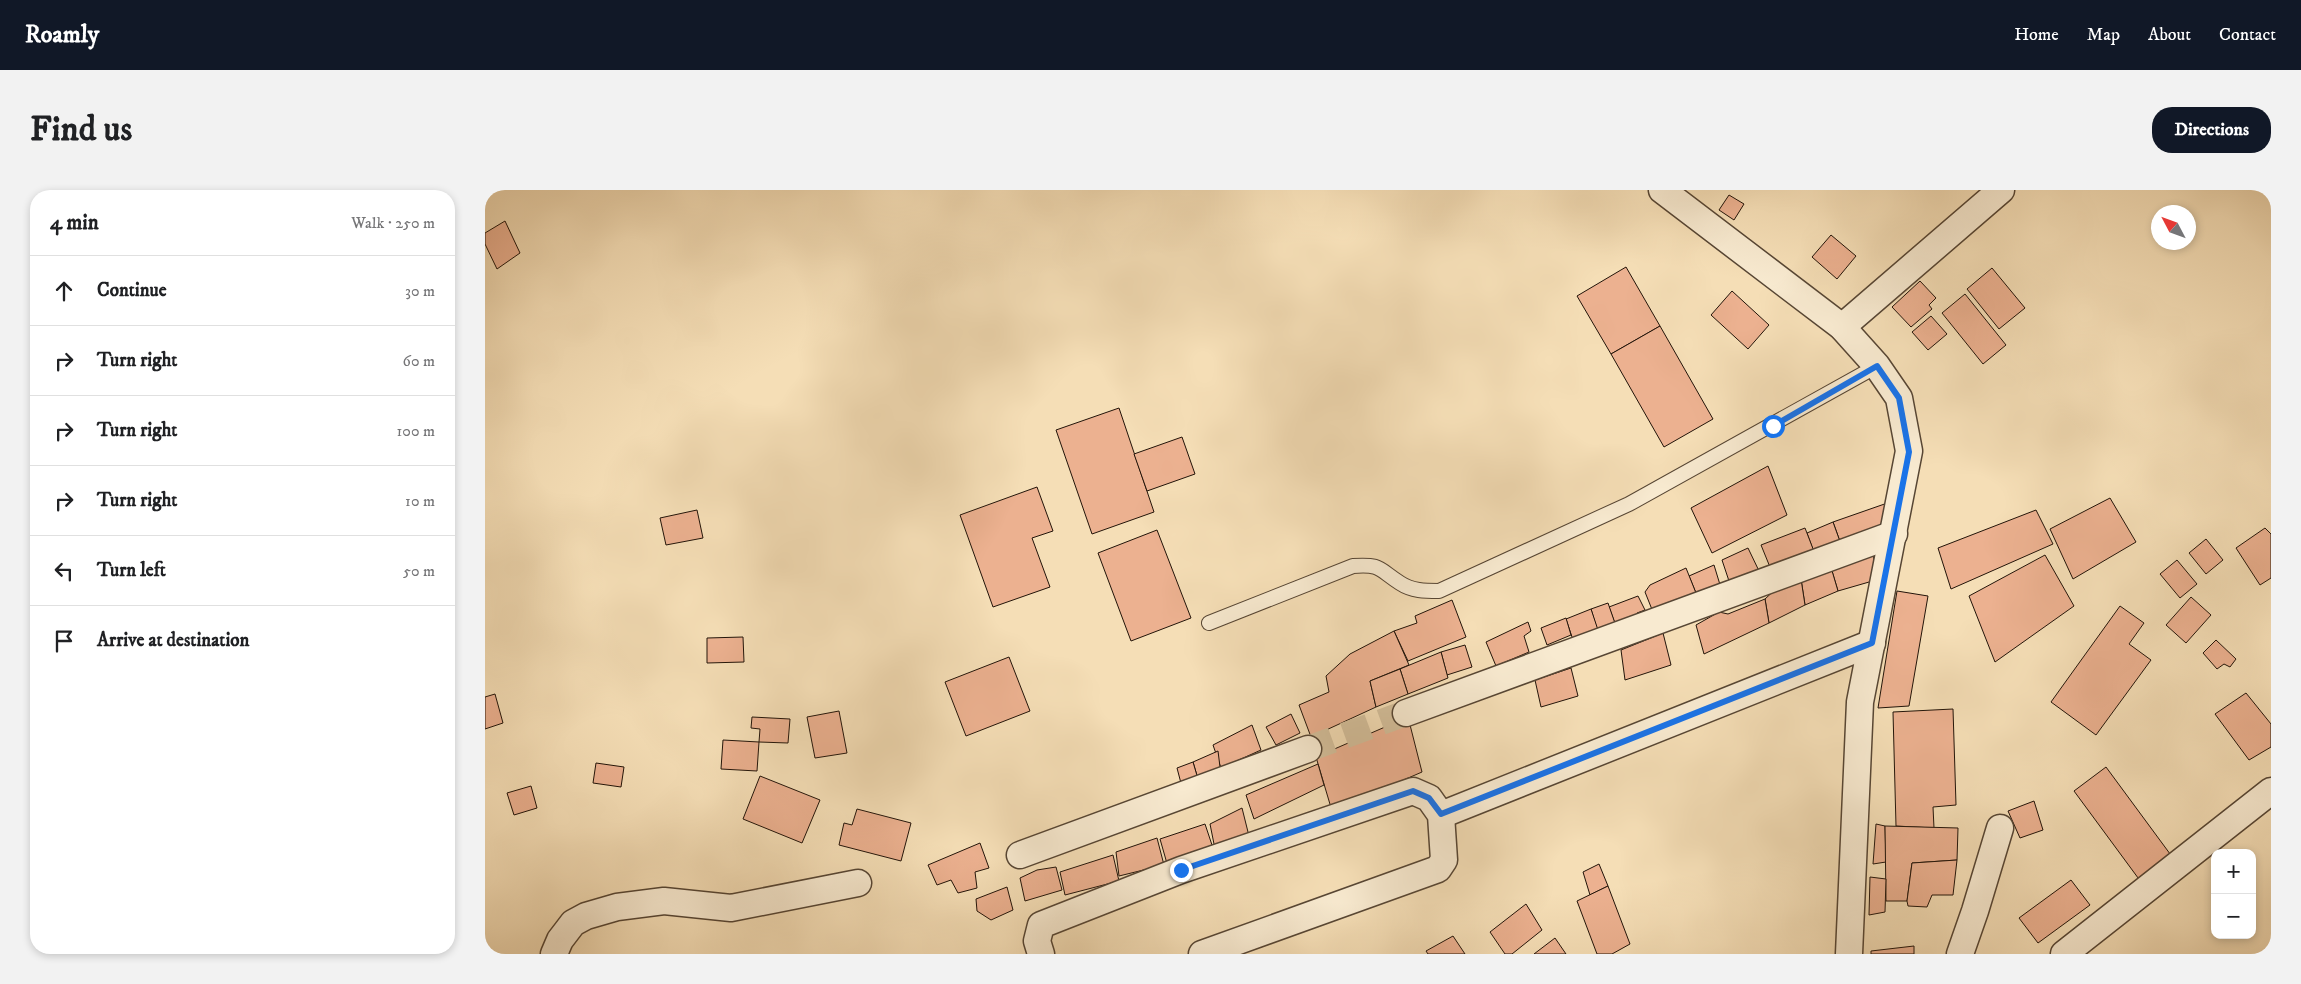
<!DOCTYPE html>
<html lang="en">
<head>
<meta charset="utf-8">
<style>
  :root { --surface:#fff; --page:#f2f2f2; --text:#202124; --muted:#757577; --line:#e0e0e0; --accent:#111827 }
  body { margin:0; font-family:"IM FELL DW Pica",serif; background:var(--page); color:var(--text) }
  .controls { position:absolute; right:15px; bottom:15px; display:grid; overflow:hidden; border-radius:10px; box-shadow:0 2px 8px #0003 }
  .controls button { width:45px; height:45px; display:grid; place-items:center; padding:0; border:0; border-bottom:1px solid var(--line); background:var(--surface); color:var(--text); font:25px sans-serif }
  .compass { position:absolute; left:1666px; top:15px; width:45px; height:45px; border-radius:50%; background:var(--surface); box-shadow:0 2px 8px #0003; rotate:311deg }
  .stop { position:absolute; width:15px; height:15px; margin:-11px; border:4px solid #1a73e8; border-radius:50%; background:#fff }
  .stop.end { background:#1a73e8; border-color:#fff; box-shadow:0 1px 5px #0008 }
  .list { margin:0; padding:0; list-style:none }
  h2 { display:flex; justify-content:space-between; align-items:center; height:65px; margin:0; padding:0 20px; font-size:21px }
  h2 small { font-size:16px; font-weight:400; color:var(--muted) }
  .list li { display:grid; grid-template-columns:32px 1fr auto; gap:15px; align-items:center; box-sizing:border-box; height:70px; padding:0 20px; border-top:1px solid var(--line) }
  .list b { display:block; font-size:19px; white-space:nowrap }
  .list em { font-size:16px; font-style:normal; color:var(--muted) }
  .icon { flex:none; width:28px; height:28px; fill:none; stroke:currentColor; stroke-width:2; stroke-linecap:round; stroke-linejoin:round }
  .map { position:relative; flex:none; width:1786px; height:764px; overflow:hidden; border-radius:20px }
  header { display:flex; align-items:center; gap:30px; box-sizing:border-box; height:70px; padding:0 25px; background:var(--accent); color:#fff }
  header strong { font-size:24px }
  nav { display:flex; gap:28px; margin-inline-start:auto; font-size:18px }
  .intro { display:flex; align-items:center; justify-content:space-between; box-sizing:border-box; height:120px; padding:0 30px }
  h1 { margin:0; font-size:35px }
  .button { padding:12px 22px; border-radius:20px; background:var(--accent); color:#fff; font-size:18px; font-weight:700 }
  main { display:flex; gap:30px; padding:0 30px }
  aside { flex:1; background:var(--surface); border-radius:20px; box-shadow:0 2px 8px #0003 }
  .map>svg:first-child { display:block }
  .building { fill:#ecb190; stroke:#221409 }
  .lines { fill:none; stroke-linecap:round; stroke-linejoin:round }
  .minor-tunnel { stroke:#d5c09c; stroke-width:26; stroke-dasharray:26 13; stroke-linecap:butt }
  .service-casing { stroke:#574634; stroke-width:16 }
  .minor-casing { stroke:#574634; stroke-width:29 }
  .service { stroke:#f8ead0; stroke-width:14 }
  .minor { stroke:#f8ead0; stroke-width:26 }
  .route { stroke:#1a73e8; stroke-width:6 }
</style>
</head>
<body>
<header>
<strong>Roamly</strong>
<nav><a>Home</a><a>Map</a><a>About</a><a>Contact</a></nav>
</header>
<div class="intro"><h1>Find us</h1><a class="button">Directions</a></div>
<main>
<aside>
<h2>4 min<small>Walk · 250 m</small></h2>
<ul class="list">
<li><svg class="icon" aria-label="ahead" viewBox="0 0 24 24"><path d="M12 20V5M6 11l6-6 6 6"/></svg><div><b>Continue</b></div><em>30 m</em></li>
<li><svg class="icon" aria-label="right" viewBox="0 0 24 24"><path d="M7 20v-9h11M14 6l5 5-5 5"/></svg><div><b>Turn right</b></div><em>60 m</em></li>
<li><svg class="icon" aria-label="right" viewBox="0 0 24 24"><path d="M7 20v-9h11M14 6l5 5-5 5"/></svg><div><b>Turn right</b></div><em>100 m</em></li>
<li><svg class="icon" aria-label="right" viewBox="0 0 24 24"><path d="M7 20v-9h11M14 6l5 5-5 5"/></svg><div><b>Turn right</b></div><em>10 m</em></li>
<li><svg class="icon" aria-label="left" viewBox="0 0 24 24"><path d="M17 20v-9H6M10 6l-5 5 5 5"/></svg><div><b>Turn left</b></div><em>50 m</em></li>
<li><svg class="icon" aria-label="arrive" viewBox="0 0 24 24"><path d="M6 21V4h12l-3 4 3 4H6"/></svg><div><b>Arrive at destination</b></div></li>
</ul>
</aside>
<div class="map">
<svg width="1786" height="764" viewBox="0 0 1786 764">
  <rect width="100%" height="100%" fill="#f5deb6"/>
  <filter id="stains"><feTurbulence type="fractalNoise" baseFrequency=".004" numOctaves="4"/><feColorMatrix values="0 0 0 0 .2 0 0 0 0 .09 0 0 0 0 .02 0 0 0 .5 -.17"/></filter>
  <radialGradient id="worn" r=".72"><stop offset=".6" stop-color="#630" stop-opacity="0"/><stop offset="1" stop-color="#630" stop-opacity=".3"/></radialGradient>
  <g class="building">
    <path d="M1244,5l15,9 -10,16 -15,-10z"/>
    <path d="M20,31l15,32 -23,16 -12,-25v-11z"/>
    <path d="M1346,45l25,21 -19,23 -25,-22z"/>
    <path d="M1141,77l34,59 -49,28 -34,-58z"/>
    <path d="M1507,78l33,40 -26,21 -32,-40z"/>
    <path d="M1435,91l16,17 -7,7 3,4 -21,18 -19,-20z"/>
    <path d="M1247,101l37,34 -21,24 -37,-34z"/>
    <path d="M1480,104l41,51 -23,19 -41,-51z"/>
    <path d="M1446,126l16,18 -19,16 -16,-18z"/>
    <path d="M1175,136l53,93 -49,28 -53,-93z"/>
    <path d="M634,218l35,104 -62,22 -36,-104z"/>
    <path d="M697,247l13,37 -48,17 -13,-37z"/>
    <path d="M1283,276l19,49 -75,38 -21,-45z"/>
    <path d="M552,297l16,44 -21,7 18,49 -57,20 -33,-92z"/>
    <path d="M1625,308l26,44 -63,37 -23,-50z"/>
    <path d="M1411,310l-3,30 -51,17 -9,-25z"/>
    <path d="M212,320l6,28 -37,7 -6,-27z"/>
    <path d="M1551,320l17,34 -102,45 -13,-41z"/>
    <path d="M1348,332l9,25 -26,11 -9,-25z"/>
    <path d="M1320,338l10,26 -43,18 -11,-27z"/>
    <path d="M1780,338l6,6v44l-11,7 -24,-37z"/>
    <path d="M672,340l34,88 -60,23 -33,-88z"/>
    <path d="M1721,349l17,21 -17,14 -17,-21z"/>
    <path d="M1263,358l12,25 -29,14 -9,-27z"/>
    <path d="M1388,360l3,30 -38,11 -9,-30z"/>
    <path d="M1560,365l29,51 -79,56 -26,-66z"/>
    <path d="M1692,370l20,24 -17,14 -20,-24z"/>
    <path d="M1345,374l8,27 -33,14 -4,-26z"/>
    <path d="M1229,375l7,23 -23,10 -9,-22z"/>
    <path d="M1201,378l10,25 -32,16 -9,8 -10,-25 5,-7z"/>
    <path d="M1316,389l4,26 -36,18 -4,-24 13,-12z"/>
    <path d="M1412,401l31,5 -19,110 -31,2z"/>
    <path d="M1153,406l7,14 -8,3 2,6 -22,10 -8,-22z"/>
    <path d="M1706,407l20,18 -25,28 -20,-18z"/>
    <path d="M1280,409l4,24 -65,31 -8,-29 23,-13 9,2z"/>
    <path d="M967,410l14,37 -58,24 -14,-30 23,-8 -2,-7z"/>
    <path d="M1123,413l9,26 -18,7 -8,-27z"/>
    <path d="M1635,416l24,17 -15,21 22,16 -55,75 -45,-33z"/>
    <path d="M1106,419l7,21 -25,10 -7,-21z"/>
    <path d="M1081,428l5,17 -24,10 -6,-17z"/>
    <path d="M1043,432l3,9 -7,5 5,16 -33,14 -10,-24z"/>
    <path d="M909,441l15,34 -39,16 6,26 -65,30 -12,-32 30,-13 -3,-16 24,-22z"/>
    <path d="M1178,443l8,32 -46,15 -4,-30z"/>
    <path d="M258,447l1,25 -37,1v-25z"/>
    <path d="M1731,450l20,19 -6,8 -6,-3 -7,5 -14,-16z"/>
    <path d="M980,455l7,22 -25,8 -6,-23z"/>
    <path d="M956,462l7,26 -40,16 -8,-25z"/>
    <path d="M524,467l21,54 -64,25 -21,-54z"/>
    <path d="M1086,478l7,28 -37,11 -6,-27z"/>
    <path d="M915,479l8,25 -32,13 -6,-26z"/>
    <path d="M1761,503l25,31v23l-22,13 -34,-46z"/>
    <path d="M10,504l8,29 -18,6v-32z"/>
    <path d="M1468,519l3,96 -23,2 1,21 -38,-2 -3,-114z"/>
    <path d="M354,521l8,42 -32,5 -8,-41z"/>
    <path d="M806,524l9,19 -24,12 -10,-18z"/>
    <path d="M267,527l38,2 -2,24 -29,-1 1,-13 -9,-1z"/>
    <path d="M923,527l14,55 -90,39 -16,-54z"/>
    <path d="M767,535l9,25 -40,18 -8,-23z"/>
    <path d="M238,550l36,2 -2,29 -36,-2z"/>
    <path d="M733,561l2,16 -22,12 -5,-17z"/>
    <path d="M708,572l5,17 -16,8 -5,-19z"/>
    <path d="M111,573l28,4 -3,20 -28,-4z"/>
    <path d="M833,574l6,21 -70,34 -8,-24z"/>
    <path d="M1621,577l70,95 -32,24 -70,-95z"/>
    <path d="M275,586l60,24 -18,43 -59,-24z"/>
    <path d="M46,596l6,22 -23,7 -7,-22z"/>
    <path d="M1549,611l9,29 -23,8 -12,-27z"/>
    <path d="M757,618l7,28 -34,13 -5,-25z"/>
    <path d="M372,619l54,14 -10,38 -62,-16 5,-22 8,2z"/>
    <path d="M720,634l9,27 -46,16 -8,-28z"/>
    <path d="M1391,634l9,2 1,36 -13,2z"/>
    <path d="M1400,636l73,2 -1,32 -45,3 -5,38h-21z"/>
    <path d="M672,648l7,27 -45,11 -3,-24z"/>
    <path d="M495,653l9,25 -14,4 2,16 -19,5 -7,-13 -14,5 -9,-20z"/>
    <path d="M628,665l6,26 -54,14 -5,-23z"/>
    <path d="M1472,670l-4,35h-21l-5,12 -19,-1 -1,-5 5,-38z"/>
    <path d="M1114,674l9,22 -18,9 -7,-23z"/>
    <path d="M571,677l6,23 -37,11 -5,-23 17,-8z"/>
    <path d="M1385,687l16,2 -1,33 -16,3z"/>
    <path d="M1586,690l19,25 -52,38 -19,-25z"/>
    <path d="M1123,696l22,58 -18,10h-15l-20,-53z"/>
    <path d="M522,697l6,23 -22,10 -14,-9 -1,-12z"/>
    <path d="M1041,714l16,26 -30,24h-7l-15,-22z"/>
    <path d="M968,746l12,18h-37l-2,-3z"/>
    <path d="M1070,748l11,16h-32z"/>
    <path d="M1429,756v8h-43v-3z"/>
  </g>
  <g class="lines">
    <path class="minor-tunnel" d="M823,559l98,-36"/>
    <g class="service-casing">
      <path id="service" d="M724,433l144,-57c29,-2 25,3 47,17 12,8 25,8 39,8l190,-87 248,-138"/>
    </g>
    <g class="minor-casing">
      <g id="minor">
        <path d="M1177,0l180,137 35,39 22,32 10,53 -49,251 -11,252"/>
        <path d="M1357,137l159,-137"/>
        <path d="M921,523l488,-179"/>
        <path d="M956,625l431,-172"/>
        <path d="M535,665l288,-106"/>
        <path d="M69,764l6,-14 13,-17 13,-7 31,-9 47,-6 67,7 127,-25"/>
        <path d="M556,764l-4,-13 4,-16 140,-55 232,-79 16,7 12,17 3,45 -6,9 -236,85"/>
        <path d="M1475,764l15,-43 25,-83"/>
        <path d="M1579,764l207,-163"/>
      </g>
    </g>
    <use href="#service" class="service"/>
    <use href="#minor" class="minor"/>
  </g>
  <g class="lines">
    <path class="route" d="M696,680l232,-79 16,7 12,16 431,-171 37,-191 -10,-54 -22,-32 -104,60"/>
  </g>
  <rect width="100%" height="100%" filter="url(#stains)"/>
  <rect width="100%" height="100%" fill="url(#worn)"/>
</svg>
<div class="controls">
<button>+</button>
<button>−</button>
</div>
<svg class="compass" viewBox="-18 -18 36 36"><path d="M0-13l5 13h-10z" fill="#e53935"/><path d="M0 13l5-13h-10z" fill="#757577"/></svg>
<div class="stop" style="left:1288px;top:236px"></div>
<div class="stop end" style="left:696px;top:680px"></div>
</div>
</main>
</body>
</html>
